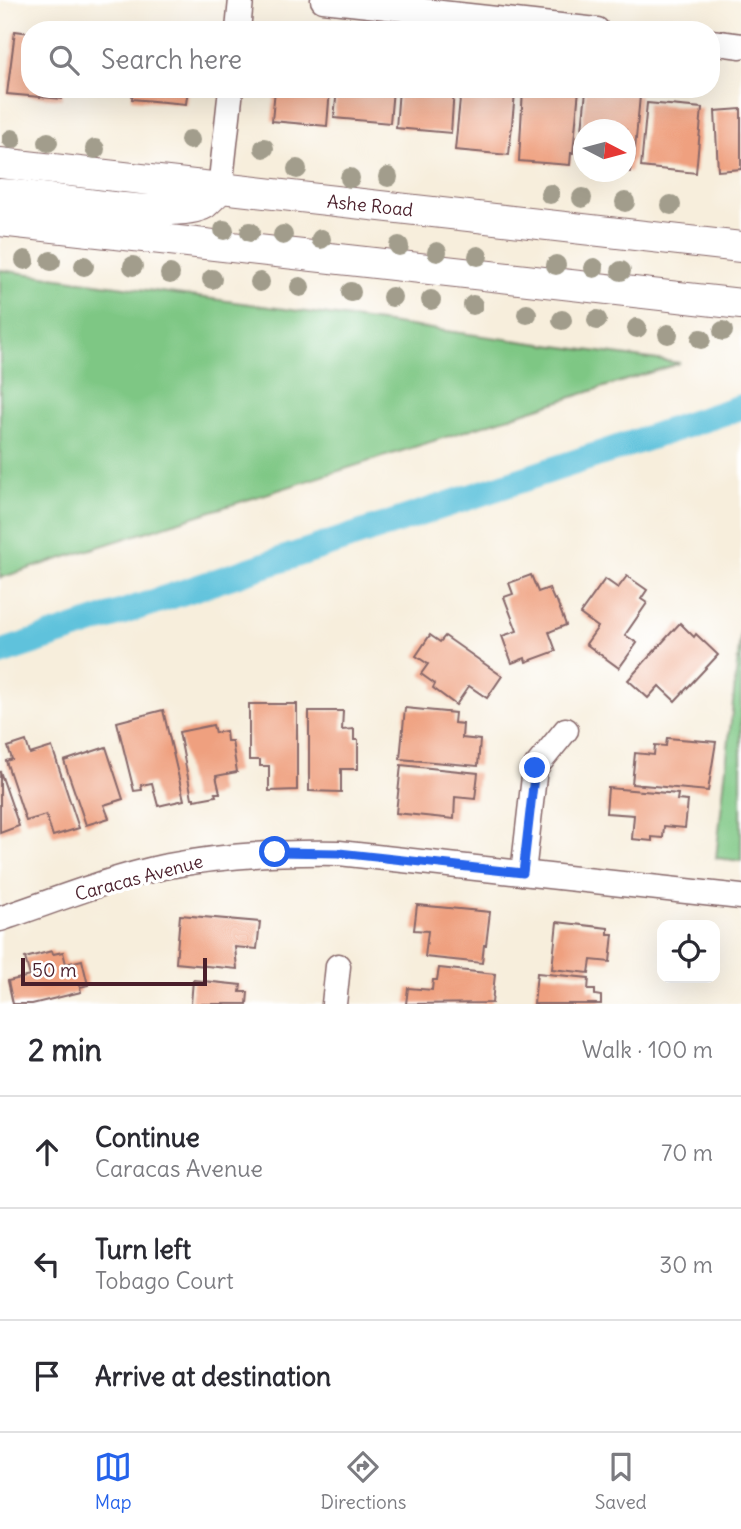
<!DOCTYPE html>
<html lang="en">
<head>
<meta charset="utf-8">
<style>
  :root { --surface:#fff; --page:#f2f2f3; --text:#2b2b33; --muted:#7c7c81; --line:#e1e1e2; --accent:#2563eb }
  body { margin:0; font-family:Delius,sans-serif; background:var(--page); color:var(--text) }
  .controls { position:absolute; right:21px; bottom:21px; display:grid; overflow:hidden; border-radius:14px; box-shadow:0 7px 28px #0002 }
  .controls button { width:63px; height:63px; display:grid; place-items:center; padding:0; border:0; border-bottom:2px solid var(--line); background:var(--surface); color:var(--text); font:35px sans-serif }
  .compass { position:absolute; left:573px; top:119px; width:63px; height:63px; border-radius:50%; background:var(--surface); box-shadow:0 7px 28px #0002; rotate:96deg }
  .scale { position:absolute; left:21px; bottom:18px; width:186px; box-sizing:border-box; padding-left:7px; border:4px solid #4a1f2b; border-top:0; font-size:19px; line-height:24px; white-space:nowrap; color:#4a1f2b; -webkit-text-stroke:5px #fff; paint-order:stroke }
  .stop { position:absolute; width:21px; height:21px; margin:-16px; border:5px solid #2563eb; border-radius:50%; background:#fff }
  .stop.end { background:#2563eb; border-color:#fff; box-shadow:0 2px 7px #0008 }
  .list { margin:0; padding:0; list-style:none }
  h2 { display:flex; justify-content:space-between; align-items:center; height:91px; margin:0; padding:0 28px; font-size:30px }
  h2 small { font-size:23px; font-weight:400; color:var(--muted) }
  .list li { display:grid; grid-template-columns:46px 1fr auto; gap:21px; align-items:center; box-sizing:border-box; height:112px; padding:0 28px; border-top:2px solid var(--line) }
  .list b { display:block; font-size:26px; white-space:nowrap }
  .list p { margin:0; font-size:23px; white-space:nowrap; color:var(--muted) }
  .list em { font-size:23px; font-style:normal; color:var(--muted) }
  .icon { flex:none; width:38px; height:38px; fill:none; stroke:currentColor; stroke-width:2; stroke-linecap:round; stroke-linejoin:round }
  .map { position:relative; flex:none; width:741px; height:1004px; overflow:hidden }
  .search { position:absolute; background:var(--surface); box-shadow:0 7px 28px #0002; left:21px; right:21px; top:21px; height:77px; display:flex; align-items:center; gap:18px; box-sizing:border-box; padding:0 24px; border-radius:28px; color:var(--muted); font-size:26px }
  .sheet { height:427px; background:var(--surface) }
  nav { display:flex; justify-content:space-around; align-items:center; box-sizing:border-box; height:98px; border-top:2px solid var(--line); background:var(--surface); font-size:19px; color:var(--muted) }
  nav a { display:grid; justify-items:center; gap:4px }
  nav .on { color:var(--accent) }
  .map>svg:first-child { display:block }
  .green { fill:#7ec784; stroke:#647358; stroke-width:2 }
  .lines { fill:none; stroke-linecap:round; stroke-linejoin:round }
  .canal { stroke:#5ec2dc; stroke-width:26 }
  .building { fill:#efa07f }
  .minor-casing { stroke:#876769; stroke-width:27 }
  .tertiary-casing { stroke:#876769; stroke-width:32 }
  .minor { stroke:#fff; stroke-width:24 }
  .tertiary { stroke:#fff; stroke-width:30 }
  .tree { fill:#a29d8c }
  .route { stroke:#2563eb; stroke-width:9 }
  .labels { text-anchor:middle; stroke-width:7; stroke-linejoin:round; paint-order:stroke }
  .street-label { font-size:18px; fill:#4a1f2b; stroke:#fff }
</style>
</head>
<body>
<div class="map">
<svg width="741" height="1004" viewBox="0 0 741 1004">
  <rect width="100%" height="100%" fill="#fff"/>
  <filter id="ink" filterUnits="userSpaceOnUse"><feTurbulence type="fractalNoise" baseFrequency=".0143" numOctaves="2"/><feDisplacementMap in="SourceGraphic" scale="14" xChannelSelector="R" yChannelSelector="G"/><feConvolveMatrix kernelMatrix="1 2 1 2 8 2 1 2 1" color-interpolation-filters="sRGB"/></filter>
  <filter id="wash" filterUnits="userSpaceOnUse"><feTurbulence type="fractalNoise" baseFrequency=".00686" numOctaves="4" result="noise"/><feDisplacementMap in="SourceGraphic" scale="28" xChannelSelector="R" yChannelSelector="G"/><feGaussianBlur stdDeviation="1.57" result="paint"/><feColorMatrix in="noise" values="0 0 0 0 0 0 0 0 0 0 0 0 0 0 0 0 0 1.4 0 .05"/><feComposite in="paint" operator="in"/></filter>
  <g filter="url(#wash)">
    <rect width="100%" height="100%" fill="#f7eedc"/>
    <g class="green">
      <path d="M0,270l680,93 -680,215z"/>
      <path d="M741,629v232l-25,-3z"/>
    </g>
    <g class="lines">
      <path class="canal" d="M0,653l741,-246"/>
    </g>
    <g id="blocks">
      <g class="building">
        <path d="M15,31l15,2v56h33l-1,10 -55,-5z"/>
        <path d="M133,89h55l-2,15 -54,-5z"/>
        <path d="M275,89h55l-3,37 -55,-5z"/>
        <path d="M337,89h56l-3,34 -56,-5z"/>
        <path d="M399,89h55l-3,44 -55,-5z"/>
        <path d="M461,89h28l26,4 -6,62 -54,-5z"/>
        <path d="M523,89h56l-6,64h-2l-1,12 -51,-4z"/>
        <path d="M586,91l54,5 -6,64h-2l-2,12 -4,-1v-41h-44z"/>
        <path d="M647,103l55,5 -6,65 -55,-6z"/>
        <path d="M741,109v60l-23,2 -3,-60z"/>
        <path d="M531,575l7,17 11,-4 5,12 2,-1 10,26 -17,7 7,19 -30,11 -1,-4 -13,5 -10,-27 15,-5 -13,-34 9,-3 -4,-11z"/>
        <path d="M627,576l20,14 -6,9 6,4 -22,32 12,8 -18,25 -33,-24 12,-17 -18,-13 25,-35 13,9z"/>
        <path d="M680,623l14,14 2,-3 22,21 -43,46 -16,-15 -11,12 -20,-18z"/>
        <path d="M430,635l10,7 5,-6 57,40 -15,22 -18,-12 -13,19 -23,-17 2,-4 -14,-10 7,-10 -12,-8z"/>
        <path d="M249,704h48v86l-28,1v-25h-9v-6h-11z"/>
        <path d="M405,708l50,5 -1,10 9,1 -1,14 18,2 -2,26 -78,-7z"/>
        <path d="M163,710l21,90 -26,6 -6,-23 -11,2 1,5 -8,1 -17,-69z"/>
        <path d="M309,711h34l-1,19 12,-1v11h4v29h-17v23l-32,-1z"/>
        <path d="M213,725l2,8 11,-2 1,10h5l5,31 -21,4 4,17h-5l1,3 -22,4v-2h-2l-13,-66z"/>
        <path d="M667,738l49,4 -8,49 -76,-7 3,-31 19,2 1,-10 11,1z"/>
        <path d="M26,741l4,13 22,-7 27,81 -26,8 -7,-21 -20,6 -20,-60 6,-2 -4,-12z"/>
        <path d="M106,747l17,52 -19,6 5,13 -23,7 -22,-64z"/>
        <path d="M401,765l77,8 -3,26 -20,-2 -1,22 -58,-6z"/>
        <path d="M0,771l19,55 -19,7z"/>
        <path d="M608,788l70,6 -1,6 11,1 -3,27 -21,-2 -1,12 -11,-1v4l-20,-2 2,-24 -28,-2z"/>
        <path d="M417,905l73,7 -4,33h-2l-2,18 -57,-6 3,-26 -14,-1z"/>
        <path d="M180,915l80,7 -3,27 -22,-2 2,22 -61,-6z"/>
        <path d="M557,922l51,6v6h5l-3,28 -19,-2 -2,13 -37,-4z"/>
        <path d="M52,951l1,3 10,-2 3,12 16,-4 6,25 -8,2 1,5 -49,12h-19l-5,-23 22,-5 -5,-18z"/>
        <path d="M439,968l56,6 -3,29 -86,1 2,-16 24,2 1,-10h4z"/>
        <path d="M537,973l52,5 -1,12h7v5l6,1v8h-67z"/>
        <path d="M193,980l48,5 -1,7h8l-1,12h-56z"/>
      </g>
    </g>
  </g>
  <g filter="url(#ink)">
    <use href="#blocks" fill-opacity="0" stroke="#876769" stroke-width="2"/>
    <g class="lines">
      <g class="minor-casing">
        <g id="minor">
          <path d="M323,0l274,30"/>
          <path d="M238,30l3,-30"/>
          <path d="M711,42l30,4"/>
          <path d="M220,189l11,-100"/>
          <path d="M523,873l12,-105 31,-38"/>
          <path d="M0,919c54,-18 108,-40 163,-52 59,-12 116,-15 176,-14l402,44"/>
          <path d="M334,1004l4,-38"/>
        </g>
      </g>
      <g class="tertiary-casing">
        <g id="tertiary">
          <path d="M0,163l741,84"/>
          <path d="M0,194c44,1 172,28 204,10 5,-4 11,-11 16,-15"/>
          <path d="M0,221l741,83"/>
        </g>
      </g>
      <use href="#minor" class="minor"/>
      <use href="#tertiary" class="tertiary"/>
    </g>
    <g class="tree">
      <circle cx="12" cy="139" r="10"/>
      <circle cx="190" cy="140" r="10"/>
      <circle cx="48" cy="142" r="10"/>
      <circle cx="264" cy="148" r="10"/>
      <circle cx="95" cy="149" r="10"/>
      <circle cx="297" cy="169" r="10"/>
      <circle cx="388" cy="177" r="10"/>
      <circle cx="350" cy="178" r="10"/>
      <circle cx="550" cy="194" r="10"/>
      <circle cx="582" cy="198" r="10"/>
      <circle cx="625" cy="202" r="10"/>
      <circle cx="671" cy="205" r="10"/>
      <circle cx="224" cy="230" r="10"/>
      <circle cx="250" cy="232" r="10"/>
      <circle cx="283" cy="235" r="10"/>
      <circle cx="321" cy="239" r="10"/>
      <circle cx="399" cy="246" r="10"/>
      <circle cx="437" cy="252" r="10"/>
      <circle cx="478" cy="256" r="10"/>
      <circle cx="25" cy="260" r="10"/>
      <circle cx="51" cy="261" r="10"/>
      <circle cx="556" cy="265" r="10"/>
      <circle cx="84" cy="266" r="10"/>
      <circle cx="133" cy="266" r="10"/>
      <circle cx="594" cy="268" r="10"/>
      <circle cx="621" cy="271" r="10"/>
      <circle cx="170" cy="274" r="10"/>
      <circle cx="212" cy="279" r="10"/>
      <circle cx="260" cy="282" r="10"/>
      <circle cx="300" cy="287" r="10"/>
      <circle cx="351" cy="292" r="10"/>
      <circle cx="392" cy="297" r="10"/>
      <circle cx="431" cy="300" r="10"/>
      <circle cx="473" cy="305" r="10"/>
      <circle cx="527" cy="314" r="10"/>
      <circle cx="562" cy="320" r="10"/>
      <circle cx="597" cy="320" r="10"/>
      <circle cx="637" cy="328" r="10"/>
      <circle cx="723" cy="331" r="10"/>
      <circle cx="668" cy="334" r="10"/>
      <circle cx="701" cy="339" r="10"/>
    </g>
  </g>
  <g class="lines" filter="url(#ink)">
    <path class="route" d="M275,852l64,1 184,20 12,-105"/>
  </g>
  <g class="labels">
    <g class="street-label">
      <text transform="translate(370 206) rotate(6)" y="6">Ashe Road</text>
      <text transform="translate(139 878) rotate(-15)" y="6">Caracas Avenue</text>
    </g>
  </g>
</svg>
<div class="controls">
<button><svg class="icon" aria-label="locate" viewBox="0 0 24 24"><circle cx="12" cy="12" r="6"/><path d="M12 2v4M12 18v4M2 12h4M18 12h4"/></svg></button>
</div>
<svg class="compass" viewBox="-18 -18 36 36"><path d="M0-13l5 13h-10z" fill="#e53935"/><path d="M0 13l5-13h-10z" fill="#7c7c81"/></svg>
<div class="scale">50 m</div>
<div class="stop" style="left:275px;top:852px"></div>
<div class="stop end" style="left:535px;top:768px"></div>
<div class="search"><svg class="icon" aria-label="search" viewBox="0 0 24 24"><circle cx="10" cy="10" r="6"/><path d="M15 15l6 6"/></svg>Search here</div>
</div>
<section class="sheet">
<h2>2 min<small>Walk · 100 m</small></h2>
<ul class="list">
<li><svg class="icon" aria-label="ahead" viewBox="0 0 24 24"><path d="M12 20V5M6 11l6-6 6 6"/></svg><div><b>Continue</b><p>Caracas Avenue</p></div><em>70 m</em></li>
<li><svg class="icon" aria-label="left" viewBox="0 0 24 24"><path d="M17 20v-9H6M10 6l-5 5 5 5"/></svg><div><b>Turn left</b><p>Tobago Court</p></div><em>30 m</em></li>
<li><svg class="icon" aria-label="arrive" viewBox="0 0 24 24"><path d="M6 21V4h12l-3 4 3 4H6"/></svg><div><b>Arrive at destination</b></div></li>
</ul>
</section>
<nav>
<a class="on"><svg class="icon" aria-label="map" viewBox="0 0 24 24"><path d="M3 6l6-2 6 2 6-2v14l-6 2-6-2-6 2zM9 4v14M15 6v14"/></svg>Map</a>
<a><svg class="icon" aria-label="directions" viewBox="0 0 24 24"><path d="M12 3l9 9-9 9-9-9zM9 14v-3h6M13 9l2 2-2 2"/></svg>Directions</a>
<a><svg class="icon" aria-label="saved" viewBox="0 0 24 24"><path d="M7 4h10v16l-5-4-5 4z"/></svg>Saved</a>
</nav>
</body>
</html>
